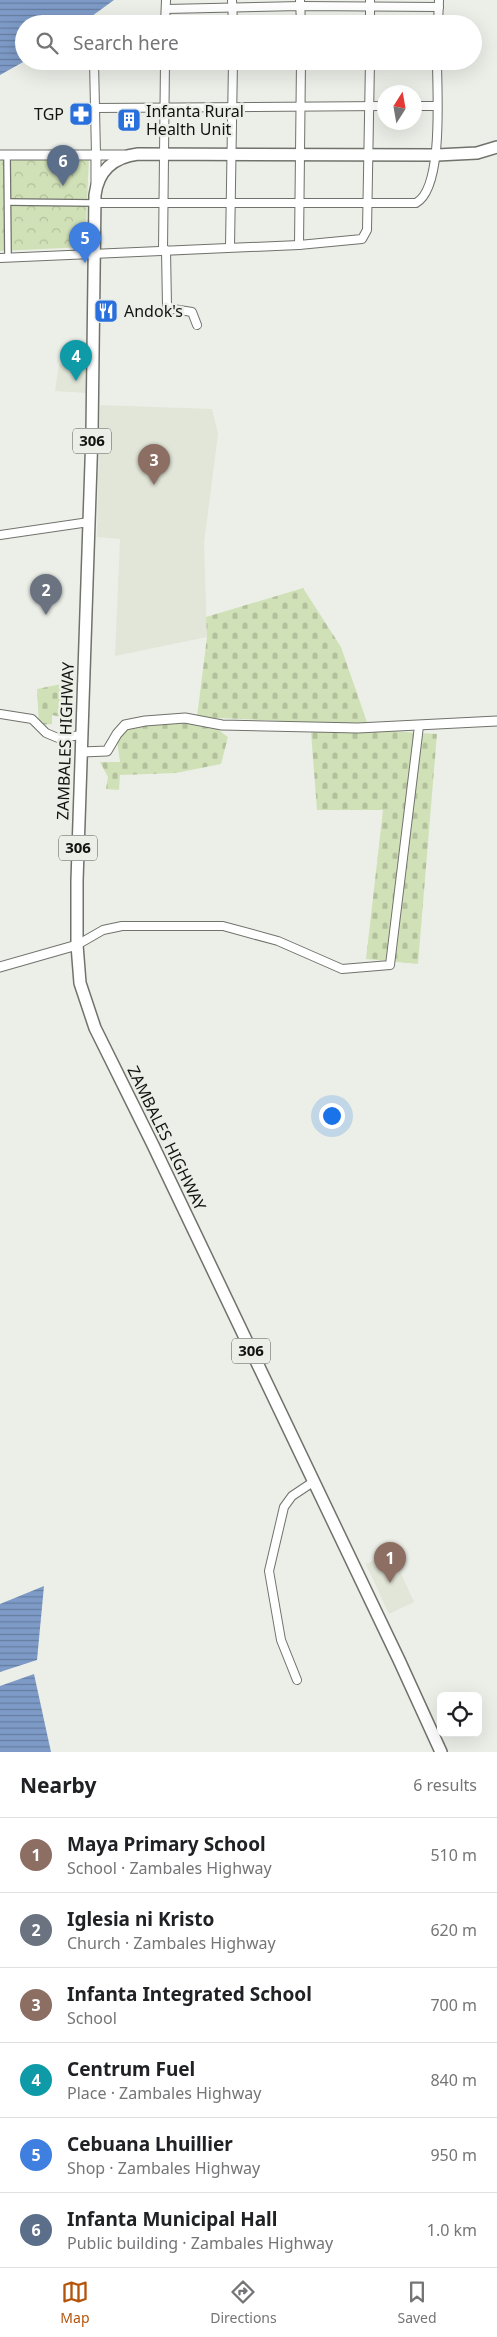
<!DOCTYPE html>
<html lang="en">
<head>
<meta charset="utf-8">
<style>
  :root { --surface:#fff; --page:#f2f2f2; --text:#202124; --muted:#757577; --line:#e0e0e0; --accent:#b45309 }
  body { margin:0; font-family:"Noto Sans",sans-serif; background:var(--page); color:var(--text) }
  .controls { position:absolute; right:15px; bottom:15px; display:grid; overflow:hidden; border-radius:8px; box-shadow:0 5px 20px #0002 }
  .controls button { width:45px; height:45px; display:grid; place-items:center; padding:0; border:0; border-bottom:1px solid var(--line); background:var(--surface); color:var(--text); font:25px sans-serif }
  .compass { position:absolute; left:377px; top:85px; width:45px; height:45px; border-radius:50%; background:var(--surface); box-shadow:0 5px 20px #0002; rotate:11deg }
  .you { position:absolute; left:331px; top:1115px; width:18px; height:18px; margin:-12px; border:4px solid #fff; border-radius:50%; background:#1a73e8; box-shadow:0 0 0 8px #1a73e833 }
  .badge { display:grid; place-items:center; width:32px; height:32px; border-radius:50%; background:var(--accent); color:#fff; font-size:16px; font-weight:700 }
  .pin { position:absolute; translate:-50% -41px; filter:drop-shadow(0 1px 2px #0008) }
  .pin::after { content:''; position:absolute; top:26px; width:18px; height:15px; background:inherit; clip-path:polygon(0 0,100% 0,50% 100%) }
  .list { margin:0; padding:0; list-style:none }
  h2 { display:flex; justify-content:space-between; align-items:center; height:65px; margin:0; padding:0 20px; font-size:21px }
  h2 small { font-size:16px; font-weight:400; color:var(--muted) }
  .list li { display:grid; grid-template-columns:32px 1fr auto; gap:15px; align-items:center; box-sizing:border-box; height:75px; padding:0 20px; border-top:1px solid var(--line) }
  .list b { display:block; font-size:19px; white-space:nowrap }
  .list p { margin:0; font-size:16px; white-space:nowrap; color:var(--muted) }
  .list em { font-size:16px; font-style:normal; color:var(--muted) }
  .icon { flex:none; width:28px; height:28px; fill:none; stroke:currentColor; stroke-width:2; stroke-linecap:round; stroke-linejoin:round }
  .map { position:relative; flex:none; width:497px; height:1752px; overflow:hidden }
  .search { position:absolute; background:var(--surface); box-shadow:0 5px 20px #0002; left:15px; right:15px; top:15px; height:55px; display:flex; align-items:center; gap:12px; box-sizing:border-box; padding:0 18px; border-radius:28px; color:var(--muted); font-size:19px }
  .sheet { height:515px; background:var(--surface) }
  nav { display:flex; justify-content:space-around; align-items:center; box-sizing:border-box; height:70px; border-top:1px solid var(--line); background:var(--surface); font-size:14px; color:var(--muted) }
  nav a { display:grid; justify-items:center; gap:2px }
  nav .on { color:var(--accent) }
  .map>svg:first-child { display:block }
  .built { fill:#e1e6d8 }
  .forest { fill:url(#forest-crowns) }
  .cemetery { fill:url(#cemetery-stones) }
  .water { fill:url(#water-rules) }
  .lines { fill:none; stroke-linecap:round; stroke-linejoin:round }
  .pedestrian-casing { stroke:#70726c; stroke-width:8 }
  .minor-casing { stroke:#70726c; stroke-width:10 }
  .tertiary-casing { stroke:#70726c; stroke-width:11 }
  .primary-casing { stroke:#70726c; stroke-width:14 }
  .pedestrian { stroke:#fff; stroke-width:5.5 }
  .minor { stroke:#fff; stroke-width:8 }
  .tertiary { stroke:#fff; stroke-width:9 }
  .primary { stroke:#fff; stroke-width:11 }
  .labels { text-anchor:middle; stroke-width:5; stroke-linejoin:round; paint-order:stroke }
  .shield { fill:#ecefe8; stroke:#545652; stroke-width:1 }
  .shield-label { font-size:15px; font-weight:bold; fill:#131412 }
  .poi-label { font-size:16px; fill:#131412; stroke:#ecefe8; text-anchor:start }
  .street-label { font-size:16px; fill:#131412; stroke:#ecefe8 }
</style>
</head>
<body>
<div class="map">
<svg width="497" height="1752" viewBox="0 0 497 1752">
  <defs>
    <pattern id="forest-crowns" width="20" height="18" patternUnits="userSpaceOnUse" patternTransform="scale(1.25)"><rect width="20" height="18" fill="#d1e1b7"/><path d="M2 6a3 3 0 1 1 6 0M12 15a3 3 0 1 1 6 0" fill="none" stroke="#b3c09c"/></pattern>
    <pattern id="cemetery-stones" width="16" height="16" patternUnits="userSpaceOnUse" patternTransform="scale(1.25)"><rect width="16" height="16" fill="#d1e1b7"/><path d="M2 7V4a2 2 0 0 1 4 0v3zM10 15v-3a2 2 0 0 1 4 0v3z" fill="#b3c09c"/></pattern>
    <pattern id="water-rules" width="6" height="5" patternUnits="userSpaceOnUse" patternTransform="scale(1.25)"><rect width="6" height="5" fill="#7e9bc8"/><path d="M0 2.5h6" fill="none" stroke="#667da1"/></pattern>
  </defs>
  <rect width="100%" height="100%" fill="#ecefe8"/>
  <g class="built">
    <path d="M59,364l29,5 -2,24 -31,-2z"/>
    <path d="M100,405l112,4 6,25 -14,109 3,94 -92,19 5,-117 -23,-2z"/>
    <path d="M391,1552l23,50 -25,12 -23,-50z"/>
  </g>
  <path class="forest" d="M0,158h89l-4,89 -85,4z"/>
  <g class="cemetery">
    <path d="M303,588l38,59 27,78 -171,-8 10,-80 -1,-20z"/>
    <path d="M71,682l2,3 -4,34 -17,-4v9l-13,1 -2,-36z"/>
    <path d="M187,723l29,5 12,9 -7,27 -45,9 -56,2 -1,15 -13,-1 2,-12 -8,-15h20l-3,-22 11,-12 9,-3z"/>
    <path d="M390,731l47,3 -19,230 -52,-5 17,-149h-66l-6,-78z"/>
  </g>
  <g class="water">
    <path d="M0,0h114l-33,24h-57v37h1l-25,14z"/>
    <path d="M44,1586l-7,74 -37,12v-68z"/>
    <path d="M34,1674l17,78h-51v-66z"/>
  </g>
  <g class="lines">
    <g class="pedestrian-casing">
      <g id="pedestrian">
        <path d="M7,155l1,103"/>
        <path d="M8,202l87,1"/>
      </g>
    </g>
    <g class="minor-casing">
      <g id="minor">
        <path d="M232,0l1,24"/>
        <path d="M300,0l1,24"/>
        <path d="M370,0v24"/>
        <path d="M166,9l135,-3 138,1"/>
        <path d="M165,24l1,-24"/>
        <path d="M438,24l1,-24"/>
        <path d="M94,61l2,94"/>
        <path d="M414,106h23"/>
        <path d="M94,108l290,-2"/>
        <path d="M95,203h321c28,-15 21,-112 21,-142"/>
        <path d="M299,245l2,-184"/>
        <path d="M230,247l3,-186"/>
        <path d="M163,250l2,-189"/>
        <path d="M166,250l1,56 6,3 19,3 5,13"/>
        <path d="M0,258l299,-13 63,-6 5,-9 3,-169"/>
        <path d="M0,535l89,-13"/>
        <path d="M0,714l32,5 14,14 12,5 24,-3"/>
        <path d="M77,945l26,-15 19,-4h101l55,15 64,28 48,-4 29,-239"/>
        <path d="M297,1680l-16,-40 -12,-69 15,-64 8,-11 21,-14"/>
      </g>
    </g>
    <g class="tertiary-casing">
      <g id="tertiary">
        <path d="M0,155h96v29"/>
        <path d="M96,155h29"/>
        <path d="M82,752l25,-1 10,-17 8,-9 20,-4 40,-3 37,7 136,3 139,-7"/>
        <path d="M0,967l77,-22"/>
      </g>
    </g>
    <g class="primary-casing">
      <path id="primary" d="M441,1752l-42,-92 -247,-517 -57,-115 -15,-45 -3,-38v-64l15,-448 3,-238c3,-24 19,-38 43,-41l299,1 40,-2 20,-6"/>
    </g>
    <use href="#pedestrian" class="pedestrian"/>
    <use href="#minor" class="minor"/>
    <use href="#tertiary" class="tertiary"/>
    <use href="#primary" class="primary"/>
  </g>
  <defs>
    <g id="pharmacy-square" transform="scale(1.25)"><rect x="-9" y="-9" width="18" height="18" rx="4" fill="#2a70dc" stroke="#ecefe8"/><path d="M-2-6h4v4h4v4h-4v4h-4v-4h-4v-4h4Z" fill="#fff"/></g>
    <g id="building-square" transform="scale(1.25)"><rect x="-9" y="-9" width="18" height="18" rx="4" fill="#2a70dc" stroke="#ecefe8"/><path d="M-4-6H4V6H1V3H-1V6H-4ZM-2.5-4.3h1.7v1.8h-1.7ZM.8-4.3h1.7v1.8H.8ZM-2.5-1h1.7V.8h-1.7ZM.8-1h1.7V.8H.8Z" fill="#fff"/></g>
    <g id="restaurant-square" transform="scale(1.25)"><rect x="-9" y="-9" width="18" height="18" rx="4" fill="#2a70dc" stroke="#ecefe8"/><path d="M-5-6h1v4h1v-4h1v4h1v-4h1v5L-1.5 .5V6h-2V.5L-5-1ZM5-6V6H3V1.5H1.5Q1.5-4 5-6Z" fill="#fff"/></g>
  </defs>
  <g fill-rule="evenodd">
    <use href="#pharmacy-square" x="81" y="114"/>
    <use href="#building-square" x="129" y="120"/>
    <use href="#restaurant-square" x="106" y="311"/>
  </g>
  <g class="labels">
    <g class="shield">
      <rect x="73" y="428.5" width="38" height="25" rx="4"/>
      <rect x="59" y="835.5" width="38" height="25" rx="4"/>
      <rect x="232" y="1338.5" width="38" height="25" rx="4"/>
    </g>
    <g class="shield-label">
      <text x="92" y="446">306</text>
      <text x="78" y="853">306</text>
      <text x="251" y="1356">306</text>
    </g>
    <g class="poi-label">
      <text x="146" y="117">Infanta Rural<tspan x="146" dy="18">Health Unit</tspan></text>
      <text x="64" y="120" text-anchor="end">TGP</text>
      <text x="124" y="317">Andok's</text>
    </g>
    <g class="street-label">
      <text transform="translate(65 741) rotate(-88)" y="6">ZAMBALES HIGHWAY</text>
      <text transform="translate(167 1138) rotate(64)" y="6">ZAMBALES HIGHWAY</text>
    </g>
  </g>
</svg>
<div class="controls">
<button><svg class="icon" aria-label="locate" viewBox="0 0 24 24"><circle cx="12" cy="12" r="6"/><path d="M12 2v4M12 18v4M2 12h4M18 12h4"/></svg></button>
</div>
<svg class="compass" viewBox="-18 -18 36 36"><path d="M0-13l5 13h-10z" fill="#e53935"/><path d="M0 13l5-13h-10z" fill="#757577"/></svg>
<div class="you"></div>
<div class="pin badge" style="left:390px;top:1583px;background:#8d6e63">1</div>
<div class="pin badge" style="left:46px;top:615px;background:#6b7280">2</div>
<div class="pin badge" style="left:154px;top:485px;background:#8d6e63">3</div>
<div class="pin badge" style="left:76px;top:381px;background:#0f9aa8">4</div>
<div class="pin badge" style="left:85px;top:263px;background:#3f7fe0">5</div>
<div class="pin badge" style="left:63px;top:186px;background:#5c6f8a">6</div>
<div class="search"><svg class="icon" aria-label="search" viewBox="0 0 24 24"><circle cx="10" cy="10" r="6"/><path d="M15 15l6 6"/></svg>Search here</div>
</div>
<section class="sheet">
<h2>Nearby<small>6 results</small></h2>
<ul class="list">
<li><span class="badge" style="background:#8d6e63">1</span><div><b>Maya Primary School</b><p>School · Zambales Highway</p></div><em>510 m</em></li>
<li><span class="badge" style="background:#6b7280">2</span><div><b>Iglesia ni Kristo</b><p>Church · Zambales Highway</p></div><em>620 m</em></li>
<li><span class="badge" style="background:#8d6e63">3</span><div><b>Infanta Integrated School</b><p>School</p></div><em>700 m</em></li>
<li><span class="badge" style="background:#0f9aa8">4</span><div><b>Centrum Fuel</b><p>Place · Zambales Highway</p></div><em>840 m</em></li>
<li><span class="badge" style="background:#3f7fe0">5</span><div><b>Cebuana Lhuillier</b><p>Shop · Zambales Highway</p></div><em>950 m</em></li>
<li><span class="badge" style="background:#5c6f8a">6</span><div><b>Infanta Municipal Hall</b><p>Public building · Zambales Highway</p></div><em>1.0 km</em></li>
</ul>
</section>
<nav>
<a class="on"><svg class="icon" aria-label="map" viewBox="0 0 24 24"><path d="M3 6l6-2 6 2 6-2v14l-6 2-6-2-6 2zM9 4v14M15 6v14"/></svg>Map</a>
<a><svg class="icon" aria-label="directions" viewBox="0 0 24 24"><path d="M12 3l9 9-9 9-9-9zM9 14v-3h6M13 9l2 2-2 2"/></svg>Directions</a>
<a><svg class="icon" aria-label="saved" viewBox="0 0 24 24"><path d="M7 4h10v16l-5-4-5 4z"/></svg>Saved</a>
</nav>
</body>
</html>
